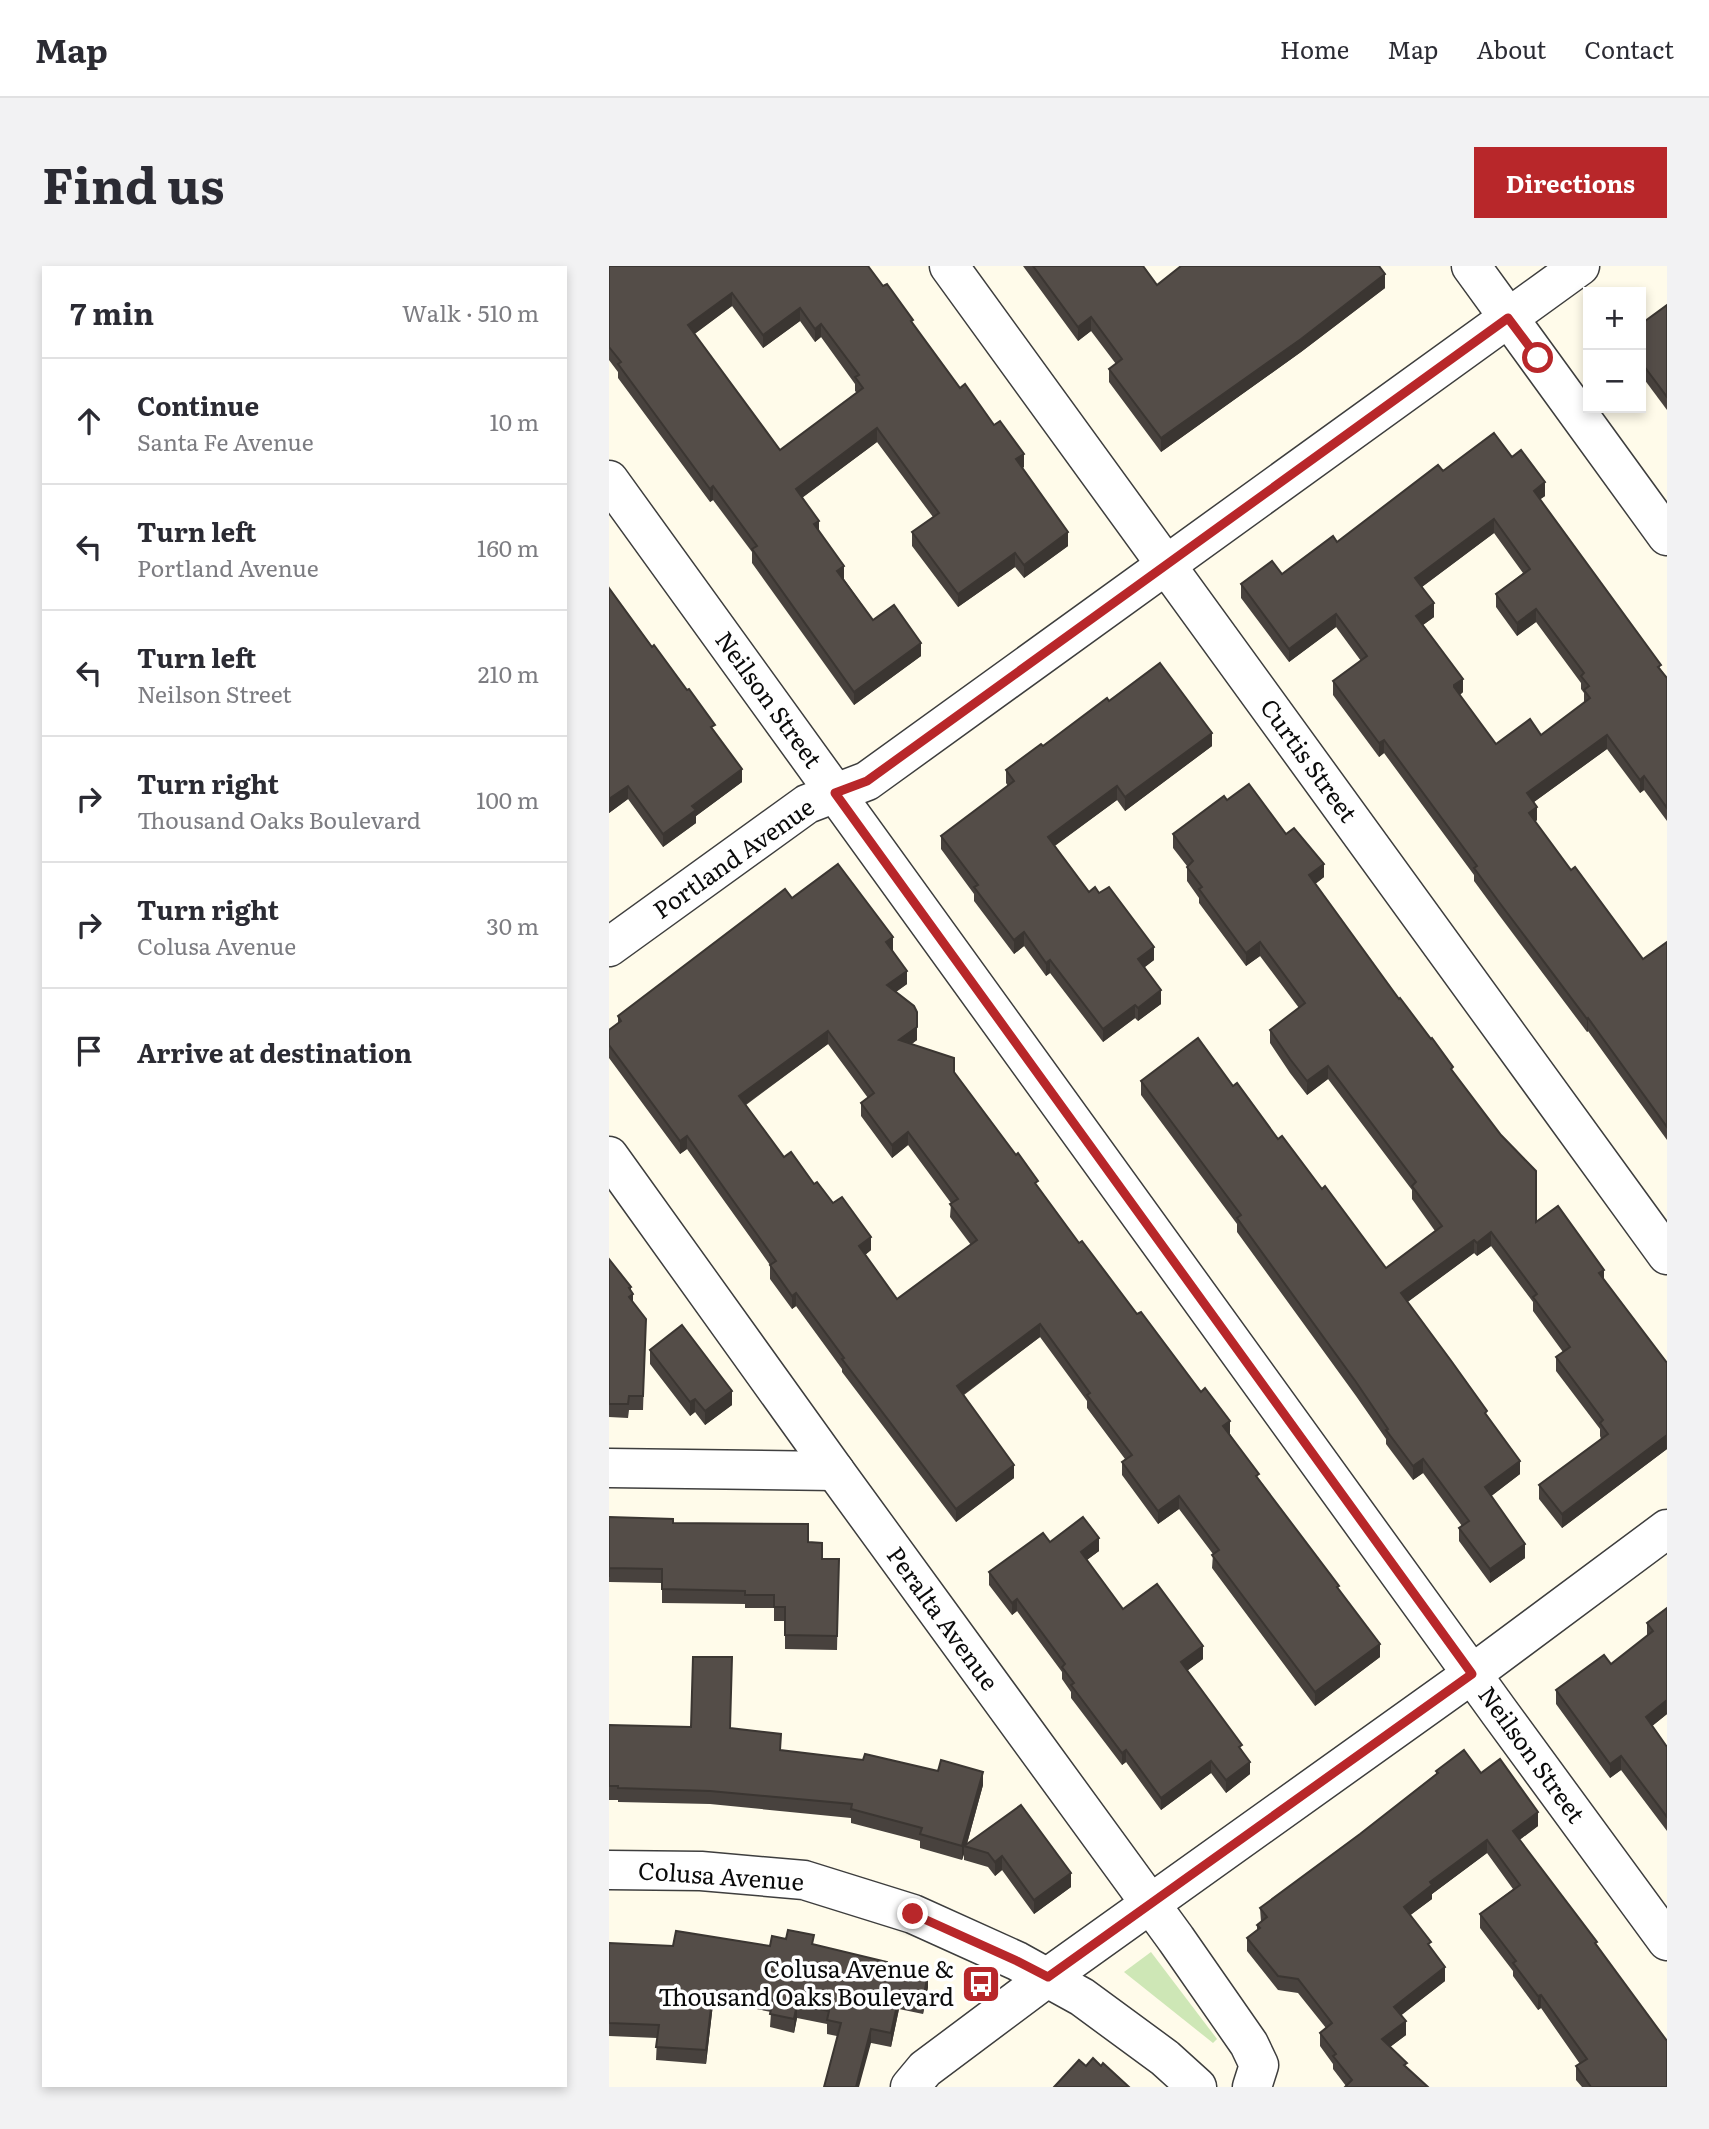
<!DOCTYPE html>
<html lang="en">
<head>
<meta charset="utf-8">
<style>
  :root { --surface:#fff; --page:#f2f2f3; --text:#2b2b33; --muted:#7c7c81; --line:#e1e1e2; --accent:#b8272a }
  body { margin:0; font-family:Literata,serif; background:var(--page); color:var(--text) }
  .controls { position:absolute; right:21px; top:21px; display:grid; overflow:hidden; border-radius:0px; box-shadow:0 4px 10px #0003 }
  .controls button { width:63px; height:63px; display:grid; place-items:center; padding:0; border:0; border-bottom:2px solid var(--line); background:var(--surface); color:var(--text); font:35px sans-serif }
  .stop { position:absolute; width:21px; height:21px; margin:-16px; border:5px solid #b8272a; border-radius:50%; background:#fff }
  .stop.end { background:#b8272a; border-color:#fff; box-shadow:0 2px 7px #0008 }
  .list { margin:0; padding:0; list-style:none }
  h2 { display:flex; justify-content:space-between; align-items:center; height:91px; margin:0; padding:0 28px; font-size:30px }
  h2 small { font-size:23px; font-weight:400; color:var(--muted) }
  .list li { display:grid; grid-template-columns:46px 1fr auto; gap:21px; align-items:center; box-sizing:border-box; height:126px; padding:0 28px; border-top:2px solid var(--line) }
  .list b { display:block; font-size:26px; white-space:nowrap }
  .list p { margin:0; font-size:23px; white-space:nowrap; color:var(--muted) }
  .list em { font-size:23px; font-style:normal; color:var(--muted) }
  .icon { flex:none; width:38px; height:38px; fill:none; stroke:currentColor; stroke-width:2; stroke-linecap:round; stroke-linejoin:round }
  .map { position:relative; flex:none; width:1058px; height:1821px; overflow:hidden; border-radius:0px }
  header { display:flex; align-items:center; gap:42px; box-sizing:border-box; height:98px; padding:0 35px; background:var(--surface); border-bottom:2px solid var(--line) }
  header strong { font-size:33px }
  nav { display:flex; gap:38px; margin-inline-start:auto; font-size:24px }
  .intro { display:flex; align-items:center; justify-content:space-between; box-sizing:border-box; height:168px; padding:0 42px }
  h1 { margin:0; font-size:49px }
  .button { padding:18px 32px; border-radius:0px; background:var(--accent); color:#fff; font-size:24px; font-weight:700 }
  main { display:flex; gap:42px; padding:0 42px }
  aside { flex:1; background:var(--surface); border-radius:0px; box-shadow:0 4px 10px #0003 }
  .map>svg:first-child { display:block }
  .green { fill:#cee7b6 }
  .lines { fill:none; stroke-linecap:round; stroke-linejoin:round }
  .minor-casing { stroke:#3e3e3e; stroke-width:41 }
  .tertiary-casing { stroke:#3e3e3e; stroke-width:41 }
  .minor { stroke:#fff; stroke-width:38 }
  .tertiary { stroke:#fff; stroke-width:38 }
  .wall { fill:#48423e; fill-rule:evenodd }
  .shaded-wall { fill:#3b3632 }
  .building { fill:#544d48; stroke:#3b3632; stroke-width:2; fill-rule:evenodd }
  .route { stroke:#b8272a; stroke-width:9 }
  .labels { text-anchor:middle; stroke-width:7; stroke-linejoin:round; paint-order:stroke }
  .street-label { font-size:24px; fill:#0b0b0b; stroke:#fff }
  .poi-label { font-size:24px; fill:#0b0b0b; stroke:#fff; text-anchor:end }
</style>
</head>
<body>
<header>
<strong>Map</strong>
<nav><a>Home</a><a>Map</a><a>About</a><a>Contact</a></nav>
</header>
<div class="intro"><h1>Find us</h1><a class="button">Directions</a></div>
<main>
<aside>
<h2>7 min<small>Walk · 510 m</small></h2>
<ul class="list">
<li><svg class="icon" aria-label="ahead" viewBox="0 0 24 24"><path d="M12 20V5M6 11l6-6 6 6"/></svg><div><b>Continue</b><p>Santa Fe Avenue</p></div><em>10 m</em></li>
<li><svg class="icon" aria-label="left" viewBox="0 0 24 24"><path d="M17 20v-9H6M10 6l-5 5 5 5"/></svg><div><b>Turn left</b><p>Portland Avenue</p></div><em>160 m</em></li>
<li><svg class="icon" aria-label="left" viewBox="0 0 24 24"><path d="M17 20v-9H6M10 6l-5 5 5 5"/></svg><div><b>Turn left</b><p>Neilson Street</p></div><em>210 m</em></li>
<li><svg class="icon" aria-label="right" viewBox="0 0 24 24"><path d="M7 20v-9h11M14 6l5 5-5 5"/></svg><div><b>Turn right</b><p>Thousand Oaks Boulevard</p></div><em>100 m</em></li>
<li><svg class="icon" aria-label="right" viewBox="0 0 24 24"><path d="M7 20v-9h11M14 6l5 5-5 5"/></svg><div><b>Turn right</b><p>Colusa Avenue</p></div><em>30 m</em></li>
<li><svg class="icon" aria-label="arrive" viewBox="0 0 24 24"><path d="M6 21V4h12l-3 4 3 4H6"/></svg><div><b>Arrive at destination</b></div></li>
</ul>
</aside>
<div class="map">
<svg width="1058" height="1821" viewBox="0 0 1058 1821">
  <rect width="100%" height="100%" fill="#fffbea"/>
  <path class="green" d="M542,1686l66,87 -4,4 -89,-71z"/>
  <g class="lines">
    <g class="minor-casing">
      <g id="minor">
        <path d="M340,0l718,989"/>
        <path d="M0,214l891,1233 167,228"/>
        <path d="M0,681l198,-143 60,-23 713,-515"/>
        <path d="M0,890l226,315 341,468 73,105 10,21 -7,22"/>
        <path d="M0,1202l226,3"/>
        <path d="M301,1821l15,-18 123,-92 424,-303 195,-145"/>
      </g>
    </g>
    <g class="tertiary-casing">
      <g id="tertiary">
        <path d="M862,0l196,270"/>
        <path d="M0,1604l92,1 103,9 109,34 104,47 65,36 83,61 32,29"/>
      </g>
    </g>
    <use href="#minor" class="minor"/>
    <use href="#tertiary" class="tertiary"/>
  </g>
  <g class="wall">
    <path d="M0,0l274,20 30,39 47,63 64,79 -2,1 46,78 -44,32 -9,-11 -57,40 -46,-61v-14l21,-15 -56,-75 -75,56 42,81 29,41 48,36 -67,49 -102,-142v-11l-39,-52 -3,2 -92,-124v-6l-9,-12zM123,40l31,42 37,-27 15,21 6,-5 34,47v7l2,2 -77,57 -86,-116z"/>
    <path d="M414,0h120l14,19 228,3 -84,64 -140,100 -52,-70v-13l7,-5 -25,-33 -13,10z"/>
    <path d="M1058,39v105l-26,-35v-51z"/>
    <path d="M903,191l33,39 -5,3 127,179v143l-23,-31 -4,3 -33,-44 -73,53 3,18 -2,2 36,48 72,89 24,-17v198l-79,-109 -1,1 -88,-117 -25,-34v-6l-90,-122 -5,4 -46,-62v-14l28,-20 -25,-34 -47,35 -48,-64v-14l41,-10 55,-32 106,-71zM885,267l29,40 -27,21v13l21,29 19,-14 45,61v6l3,4v10l-43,32 -45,9 -36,-49 3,-3 -40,-67 11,-8 -12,-30z"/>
    <path d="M0,322l106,144 27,50 -46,34v7l-33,24 -35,-48 -19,14z"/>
    <path d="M500,435l103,45 -87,65 -8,-11 -63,46 35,46 65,68 -9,7 16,37 -23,17 -3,-3 -32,24 -53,-69 -4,3 -22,-30 -10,8 -40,-53v-7l-33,-45v-13l67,-50 -2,-3v-13z"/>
    <path d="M618,534l59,34 38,43 -9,7 84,115 54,72 83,151 68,59 63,82v86l-105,79 -23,-29v-14l62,-46 -1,-3v-7l-44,-58v-14l7,-5 -30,-41v-9l-42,-56 -14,10 -3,-3 -67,49 80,113 33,59 -29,22 34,62 -35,25 -31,-42v-13l3,-2 -39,-53 -10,7 -27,-36v-5l-30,-43 -119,-164v-8l-96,-129v-14l92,5 89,103 64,79 49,-37 -23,-32v-9l-84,-111 -21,16 -17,-22 -20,-30v-13l29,-22 -39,-52 -14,10 -47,-63v-5l-12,-17v-15l-14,-18v-14z"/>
    <path d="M183,632l101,52 -1,1 15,33 -11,8 21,48 -6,4 43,28 125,171 58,71 93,120 29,45 80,111 41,67 -65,49 -103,-138 1,-14 -34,-45 -21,15 -36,-49v-13l3,-3 -38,-51v-7l-47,-64 -76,58 50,83 -58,44 -114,-150v-3l-46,-63 -4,3 -22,-30v-14l-83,-116 -7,5 -71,-96v-28l9,-6v-8zM219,778l40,54 -7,5v13l31,42 16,-13 43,58 -1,14 21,28 -74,54 -32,-44 6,-5 -38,-47 -49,-46 -38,-52z"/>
    <path d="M0,993l22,31 2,13 13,16 -3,91h-14l-1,8 -19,-1z"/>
    <path d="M41,1084l82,55 -27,20 -10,-13 -5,4 -40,-52z"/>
    <path d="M0,1251l64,6 135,19 14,17h17l-2,91 -52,-1v-28h-11v-13h-29v-4l-83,-1v-20l-53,-1z"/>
    <path d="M441,1276l49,9 -12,9 36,49 80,50 -16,12 55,79 8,24 -24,19 -15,-20 -50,37 -35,-48 -4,3 -51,-67v-6l-9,-13v-7l-45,-61 -5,4 -23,-30v-13z"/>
    <path d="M1058,1342v106l-15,12 15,21v84l-46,-61 -11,8 -54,-74v-14l55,-26 36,-28v-13z"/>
    <path d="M0,1459l122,3 50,22 202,35 -16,59 54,-39 50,82 -37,27 -32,-44 -7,6 -7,-9 -24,-7v-6l-2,6 -42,-12v-7l-69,-18v-5l-141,-14 -92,-2v-2h-9z"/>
    <path d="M827,1505l45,2 57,53 -19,14 78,105 70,142h-85l-6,-7v-14l4,-2 -39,-56 -3,2 -25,-34v-5l-33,-43v-14l33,-25 -26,-36 -55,41v5l-22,16 21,33 14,33 -44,34 5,20 -16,12 -44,39 -13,-17v-5l-13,-18v-13l6,-5 -28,-35 -20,-3 -31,-39v-13l10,-8v-5l4,-3 -1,-14 100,-74 76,-60z"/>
    <path d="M0,1677l64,3h97l44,-1 73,20 41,22 -5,27 -24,-5 -8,38 -64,-13v-10l-30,-6 -3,15 -24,-6 1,-15 -29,-6 -1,3 -28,-5 -7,60 -50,-4 1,-22 -48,-2z"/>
  </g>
  <g class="shaded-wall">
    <path d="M776,8v14l-84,64 -140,100v-14z"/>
    <path d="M123,27v13l-44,33v-14z"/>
    <path d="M191,42v13l-37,27v-13z"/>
    <path d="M482,51v14l-13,10v-14z"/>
    <path d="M212,58v13l-6,5v-13z"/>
    <path d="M268,162v14l-81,60v-13z"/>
    <path d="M415,188v13l-8,5v-13z"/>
    <path d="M936,216v14l-11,8v-13z"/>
    <path d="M104,220v14l-3,2v-13z"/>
    <path d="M885,253v14l-79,59v-14z"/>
    <path d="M210,255v13l-5,-10z"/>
    <path d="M459,266v14l-44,32v-13z"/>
    <path d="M406,287v14l-57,40v-13z"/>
    <path d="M235,300v13l-7,5v-13z"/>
    <path d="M825,337v14l-18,13v-14z"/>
    <path d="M927,343v13l-19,14v-13z"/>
    <path d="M727,348v13l-47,35v-13z"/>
    <path d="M312,377v13l-67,49v-13z"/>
    <path d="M854,413v13l-9,7v-14z"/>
    <path d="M603,467v13l-87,65v-14z"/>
    <path d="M998,469v14l-80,58v-14z"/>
    <path d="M775,474v13l-5,4v-14z"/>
    <path d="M133,503v13l-46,34v7l-33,24v-13l29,-28z"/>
    <path d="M1035,510v14l-4,3v-13z"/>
    <path d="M19,520v13l-19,14v-14z"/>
    <path d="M508,520v14l-69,51v-14z"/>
    <path d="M928,541v13l-8,6v-13z"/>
    <path d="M715,598v13l-15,12v-14z"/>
    <path d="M415,666v14l-10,8v-14z"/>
    <path d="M284,671v13l-7,6v-14z"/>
    <path d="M651,676v14l-14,10v-13z"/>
    <path d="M545,681v13l-16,12v-13z"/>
    <path d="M441,694v13l-4,3v-13z"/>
    <path d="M298,705v13l-20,14v-13z"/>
    <path d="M552,724v14l-23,17v-13z"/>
    <path d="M526,739v13l-32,24v-13z"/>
    <path d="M979,752v13l-1,1v-13z"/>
    <path d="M308,761v13l-18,14v-14z"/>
    <path d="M219,765v13l-89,65v-13z"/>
    <path d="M719,800v13l-21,16v-14z"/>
    <path d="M299,866v13l-16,13v-13z"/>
    <path d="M78,870v13l-7,5v-13z"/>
    <path d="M882,966v14l-14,10v-13z"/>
    <path d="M262,971v13l-12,10v-14z"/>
    <path d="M865,974v13l-73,54v-14z"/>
    <path d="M995,1004v13l-5,-10z"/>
    <path d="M22,1021v9l2,-2v13l-4,4v-23z"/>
    <path d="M187,1027v13l-4,3v-13z"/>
    <path d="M431,1058v13l-83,62v-13z"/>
    <path d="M123,1125v14l-27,20v-14z"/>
    <path d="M86,1133v13l-5,4v-14z"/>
    <path d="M621,1155v13l-7,5v-13z"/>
    <path d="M1058,1169v14l-105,79v-14z"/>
    <path d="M814,1193v14l-10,7v-14z"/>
    <path d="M911,1195v13l-35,27v-14z"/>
    <path d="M405,1199v13l-58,44v-13z"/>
    <path d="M570,1230v13l-21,15v-13z"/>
    <path d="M490,1272v13l-18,13v-12z"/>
    <path d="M916,1278v14l-35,25v-14z"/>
    <path d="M408,1333v12l-5,4v-12z"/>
    <path d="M771,1378v13l-65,49v-14z"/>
    <path d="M594,1380v13l-22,16v-13z"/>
    <path d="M1058,1434v14l-21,17v-14z"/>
    <path d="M517,1484v12l-4,3v-12z"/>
    <path d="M1012,1490v14l-11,8v-14z"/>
    <path d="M602,1495v12l-50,37v-12z"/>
    <path d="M641,1496v12l-24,19v-13z"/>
    <path d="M374,1506v13l-17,62 -2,-1v8l-2,6v-14z"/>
    <path d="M929,1546v14l-25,19v-14z"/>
    <path d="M878,1574v13l-55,41v5l-28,21v-13l26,-25z"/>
    <path d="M393,1590v14l-7,6v-14z"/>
    <path d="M462,1607v14l-37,27v-14z"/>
    <path d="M836,1701v14l-51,40v-14z"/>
    <path d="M319,1707v14l-5,27v-13z"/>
    <path d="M104,1725v13l-7,60v-14z"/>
    <path d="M932,1729v13l-3,2v-14z"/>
    <path d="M290,1730v13l-8,38v-14z"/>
    <path d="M188,1738v14l-3,15v-14z"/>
    <path d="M797,1755v14l-24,18v-14z"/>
    <path d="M262,1763v14l-12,44h-3z"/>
  </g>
  <g class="building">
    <path d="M0,0h259l15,20 4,-2 26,36 -2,1 49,67 5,-4 29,41 6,-4 24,33 -8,5 52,73 -44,33 -9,-12 -57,41 -46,-62 27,-19 -62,-85 -81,61 23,32 -5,3 30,42 -7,5 36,49 21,-15 27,38 -67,49 -102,-143 5,-3 -44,-60 -3,3 -92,-125 3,-2 -12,-15zM123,27l31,42 37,-27 15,21 6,-5 38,51 -4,2 8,11 -83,62 -92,-125z"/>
    <path d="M424,0h110l14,19 24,-19h198l6,8 -84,65 -140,99 -52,-69 13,-10 -31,-42 -13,10z"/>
    <path d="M1058,39v92l-26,-35v-38z"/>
    <path d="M885,167l18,24 9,-7 24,32 -11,9 127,174 -3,2 9,11v130l-23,-32 -4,4 -33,-45 -80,58 10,14 -8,6 42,57 4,-3 68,92 24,-17v185l-79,-109 -1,1 -88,-117 -25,-34 3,-2 -93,-126 -5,3 -46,-62 34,-25 -31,-42 -47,35 -48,-65 31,-23 10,13 51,-38 4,6 101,-77 5,6zM885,253l36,50 -34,25 21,29 19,-14 48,64 -3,3 8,10 -5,4 6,8 -49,37 -11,-16 -34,25 -42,-57v-2l9,-6 -47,-63 18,-13 -19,-25z"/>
    <path d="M0,322l43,59 2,-2 33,45 2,-1 26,36 -4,2 31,42 -50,37 4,4 -33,24 -35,-48 -19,13z"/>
    <path d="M551,397l52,70 -87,64 -8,-11 -69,51 41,55 6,-5 4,6 10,-6 45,60 -16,12 23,31 -23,18 -3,-3 -32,24 -53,-69 -4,3 -22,-31 -10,8 -40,-53 4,-2 -37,-49 73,-55 -8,-11 35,-26 2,2 64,-48 2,3z"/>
    <path d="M640,518l37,50 8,-6 30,36 -15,11 90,124 1,-1 31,41 1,-1 21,29 -2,2 50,66 35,36v51l22,-16 46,64 -5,3 68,90v72l-105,79 -23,-29 69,-51 -8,-11 3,-3 -47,-63 14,-10 -37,-50 4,-3 -46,-62 -14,11 -3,-3 -73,53 51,69 35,49 -2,2 35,48 -35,26 40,57 -35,25 -31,-41 10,-7 -46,-62 -10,7 -27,-36 2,-1 -32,-47 -119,-164 4,-3 -100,-134 57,-43 35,48 4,-3 41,56 4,-3 40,53 3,-3 61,82 56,-42 -30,-40 4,-4 -88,-116 -21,15 -17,-22 -20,-29 35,-27 -45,-61 -14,11 -47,-64 3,-2 -15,-20 6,-6 -20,-27 51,-38 3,4z"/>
    <path d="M229,598l55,73 -7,5 21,29 -20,14 27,21 3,6v15l-18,13 55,18v14l62,83 2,-2 20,28 -3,2 44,60 3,-2 55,73 4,-2 60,80 4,-4 25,33 -7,5 36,48 -3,2 83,110 -2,1 43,57 -65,48 -103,-137 7,-5 -40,-54 -21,15 -36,-49 10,-7 -45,-60 3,-2 -50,-69 -83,62 57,79 -58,44 -114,-150 2,-1 -48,-65 -4,3 -22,-31 6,-4 -89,-125 -7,5 -71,-96v-15l12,-9 -3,-5 167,-127 7,9zM219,765l46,62 -13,10 31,42 16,-13 50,67 -8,5 27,36 -80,59 -38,-53 12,-9 -29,-40 -9,6 -16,-21 -3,2 -23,-32 -7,5 -45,-61z"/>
    <path d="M0,993l22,28 -2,1 4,6 -4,3 17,22 -3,77h-14l-1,8h-19z"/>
    <path d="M73,1059l50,66 -27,20 -10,-12 -5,3 -40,-52z"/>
    <path d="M0,1251l64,2v4l135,1v18l14,1v16h17l-2,77 -52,-1v-28h-11v-12h-29v-4l-83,-2v-20l-53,-1v9z"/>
    <path d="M474,1251l16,21 -18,14 42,57 34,-25 46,62 -22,16 61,83 -3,2 11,15 -24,18 -15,-19 -50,37 -35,-48 -4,3 -51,-68 3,-2 -12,-16 3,-3 -48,-65 -5,4 -23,-31 54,-39 7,9z"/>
    <path d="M1058,1342v92l-21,17 21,30v70l-46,-61 -11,8 -54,-74 48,-35 7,9 42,-33 -6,-8z"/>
    <path d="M84,1391h39l-2,71 51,6 -1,16 83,10 2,-6 73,17 3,-11 42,12 -21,74 -42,-12 2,-6 -71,-19 1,-5 -142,-13 -92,-3v-2h-9v-61l82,2z"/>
    <path d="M855,1484l17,23 19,-14 38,53 -25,19 84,111 -2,1 72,98v46h-76l-15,-21 11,-7 -46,-64 -3,1 -25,-33 3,-2 -36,-47 40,-29 -33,-45 -57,42 2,3 -28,22 27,35 -3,2 17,23 -51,40 12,14 -24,18 25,24 -3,2 24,22h-83l7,-7 -19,-24 3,-2 -16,-21 12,-10 -34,-44 -20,-3 -31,-38 13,-10 -3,-3 10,-8 -7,-9 100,-74 78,-61 -2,-2z"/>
    <path d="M412,1539l50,68 -37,27 -32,-44 -7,6 -7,-9 -24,-7z"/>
    <path d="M179,1664l26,5 -2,9 75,18v3l41,8 -5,28 -24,-5 -8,37 -20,-4 -15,58h-32l17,-64 -14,-3 2,-9 -32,-7 -3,15 -24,-5 3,-15 -31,-7 -1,3 -28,-4 -7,59 -50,-3 3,-22 -50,-2v-80l64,3 3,-15 94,15 2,-10 14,3z"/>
    <path d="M484,1792l8,8 2,-3 26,24h-75l25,-27 7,6z"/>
  </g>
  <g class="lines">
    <path class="route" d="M304,1648l104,47 31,16 424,-303 -637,-881 32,-12 641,-463 30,40"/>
  </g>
  <defs>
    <g id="bus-square" transform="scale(2.0125)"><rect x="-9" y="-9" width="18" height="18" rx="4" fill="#b8272a" stroke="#fff"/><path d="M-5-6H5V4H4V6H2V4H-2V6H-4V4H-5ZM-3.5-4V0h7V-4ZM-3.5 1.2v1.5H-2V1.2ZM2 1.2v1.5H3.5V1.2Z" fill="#fff"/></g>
  </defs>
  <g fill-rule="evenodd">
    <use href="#bus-square" x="372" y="1718"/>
  </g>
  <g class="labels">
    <g class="street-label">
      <text transform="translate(159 434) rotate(54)" y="8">Neilson Street</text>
      <text transform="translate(699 495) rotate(54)" y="8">Curtis Street</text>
      <text transform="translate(125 593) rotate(-35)" y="8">Portland Avenue</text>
      <text transform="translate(333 1353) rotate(54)" y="8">Peralta Avenue</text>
      <text transform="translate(922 1489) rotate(54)" y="8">Neilson Street</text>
      <text transform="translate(112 1611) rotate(4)" y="8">Colusa Avenue</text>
    </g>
    <g class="poi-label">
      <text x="345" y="1712">Colusa Avenue &amp;<tspan x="345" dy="28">Thousand Oaks Boulevard</tspan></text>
    </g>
  </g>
</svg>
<div class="controls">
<button>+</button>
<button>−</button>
</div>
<div class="stop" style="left:929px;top:92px"></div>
<div class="stop end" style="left:304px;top:1648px"></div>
</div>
</main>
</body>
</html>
